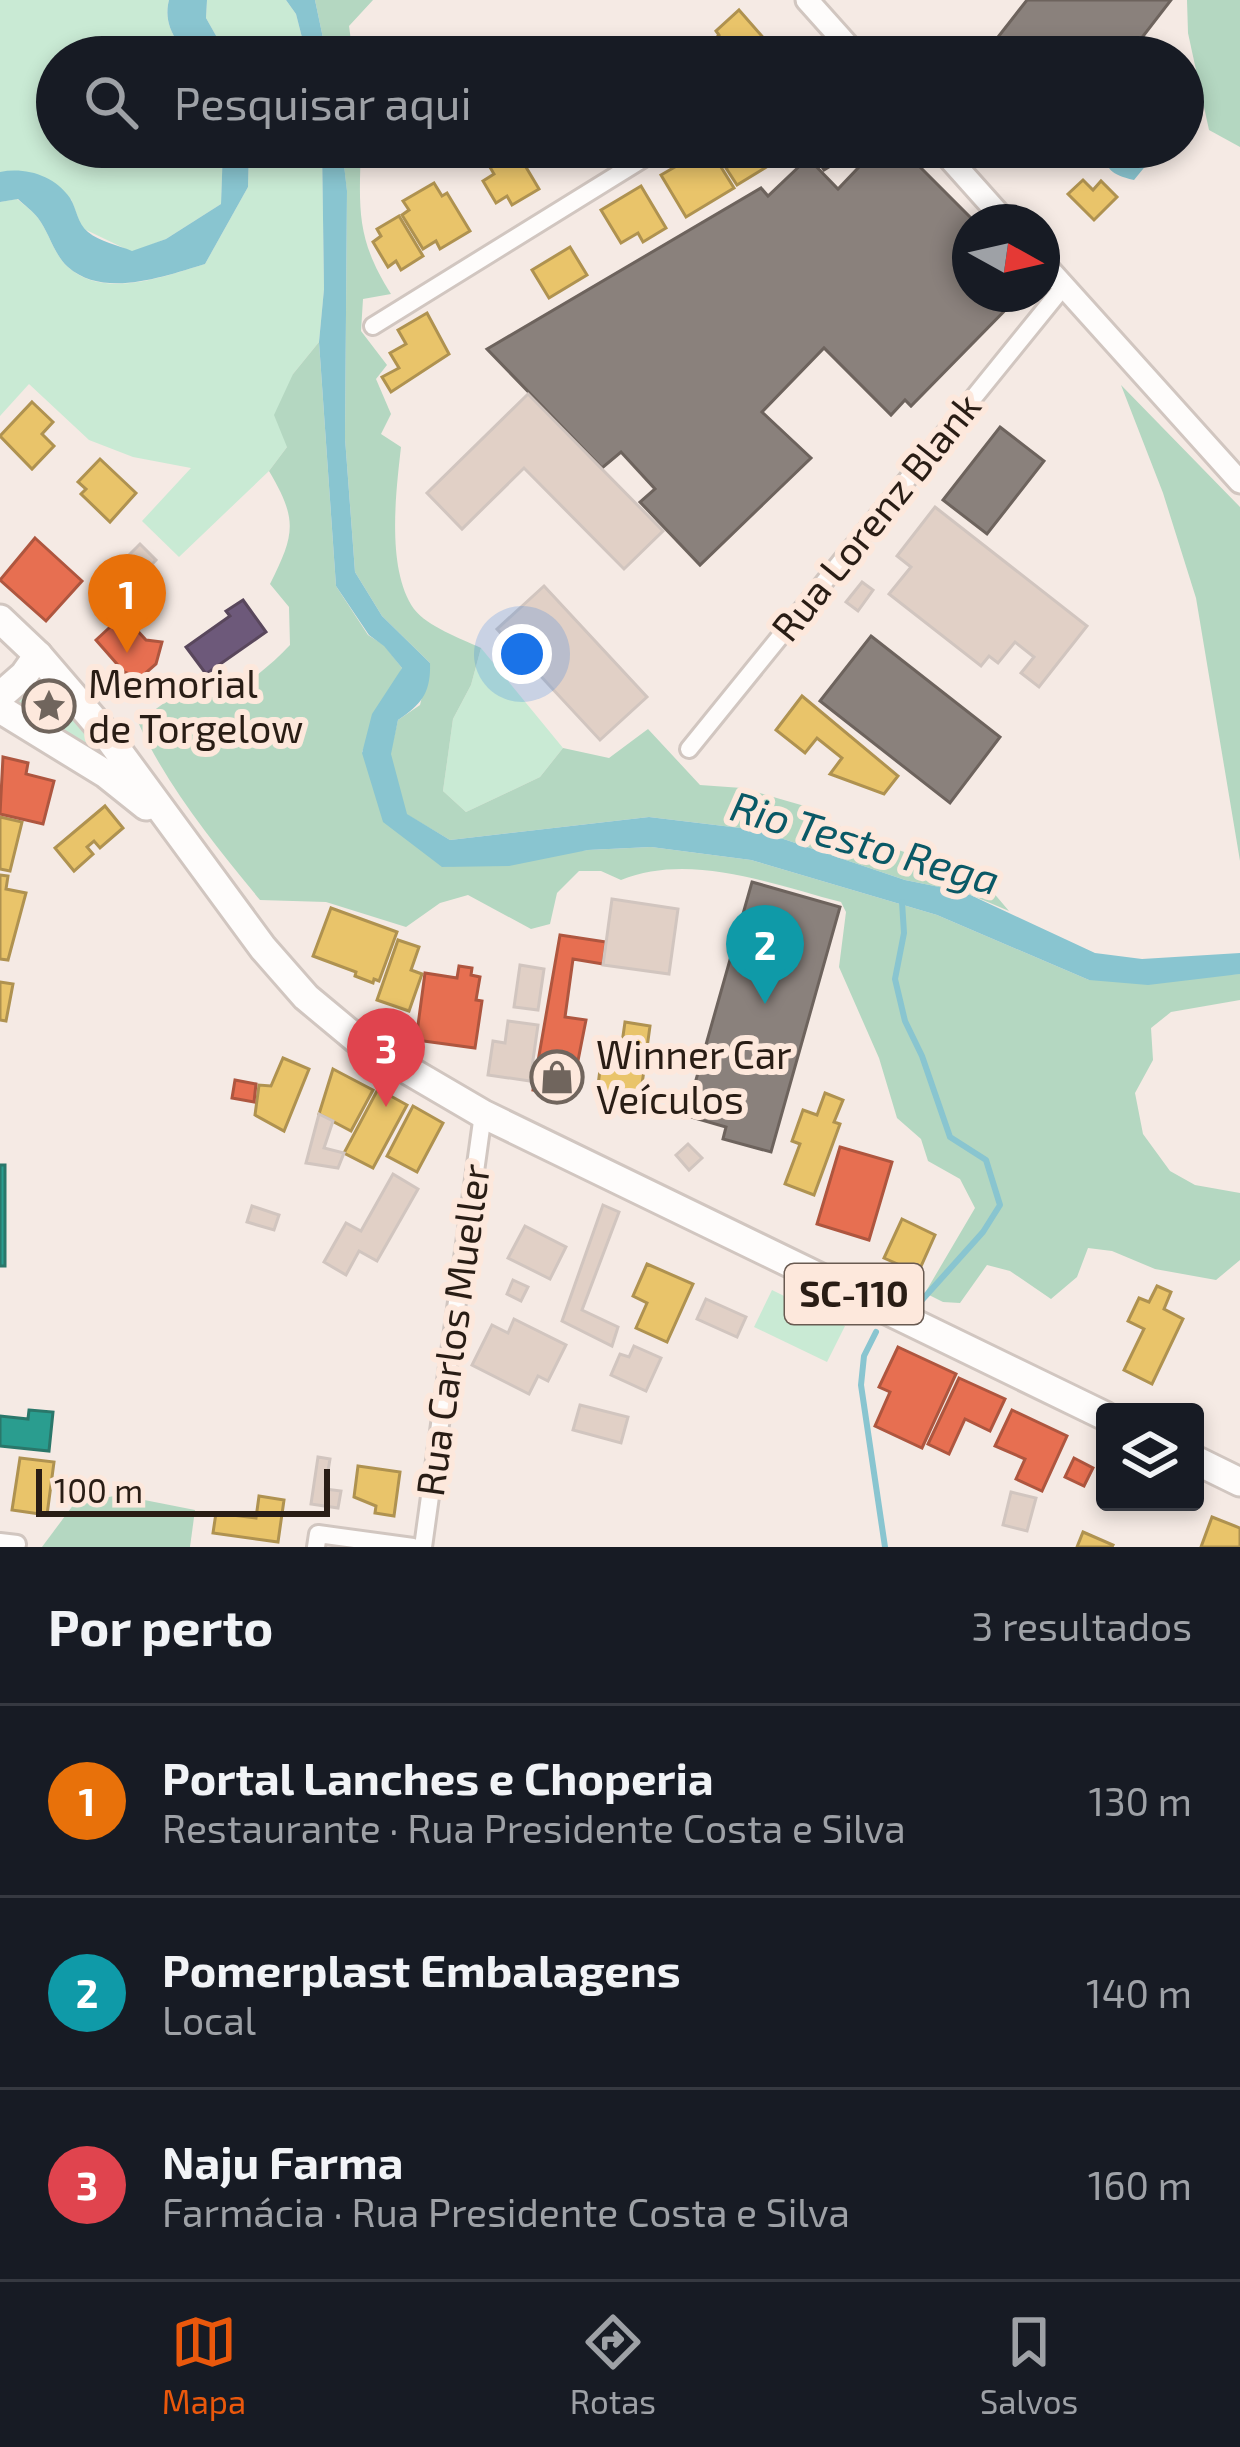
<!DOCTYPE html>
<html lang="pt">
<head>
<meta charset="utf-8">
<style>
  :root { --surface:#171b24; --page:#20242c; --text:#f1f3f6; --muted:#9ea1a6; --line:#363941; --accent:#ea580c }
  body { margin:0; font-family:"Exo 2",sans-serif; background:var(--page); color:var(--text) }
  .controls { position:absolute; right:36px; bottom:36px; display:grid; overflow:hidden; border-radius:12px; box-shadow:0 6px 18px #0003 }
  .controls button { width:108px; height:108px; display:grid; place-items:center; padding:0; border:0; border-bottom:3px solid var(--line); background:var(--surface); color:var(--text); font:60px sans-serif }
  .compass { position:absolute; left:952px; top:204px; width:108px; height:108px; border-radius:50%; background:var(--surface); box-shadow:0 6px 18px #0003; rotate:98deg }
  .scale { position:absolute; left:36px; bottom:30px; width:294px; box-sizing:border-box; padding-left:12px; border:6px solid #291d15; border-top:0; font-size:33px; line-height:42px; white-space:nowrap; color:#291d15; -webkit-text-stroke:9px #fde8dc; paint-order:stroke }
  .you { position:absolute; left:522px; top:654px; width:42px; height:42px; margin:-30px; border:9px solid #fff; border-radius:50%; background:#1a73e8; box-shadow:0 0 0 18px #1a73e833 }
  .badge { display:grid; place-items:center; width:78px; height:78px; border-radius:50%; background:var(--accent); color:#fff; font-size:39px; font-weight:700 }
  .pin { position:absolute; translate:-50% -99px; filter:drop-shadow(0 3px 6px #0008) }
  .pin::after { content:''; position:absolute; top:63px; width:42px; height:36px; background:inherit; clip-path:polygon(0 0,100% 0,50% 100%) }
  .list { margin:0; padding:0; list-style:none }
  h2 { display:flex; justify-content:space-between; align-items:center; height:156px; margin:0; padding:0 48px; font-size:51px }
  h2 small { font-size:39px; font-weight:400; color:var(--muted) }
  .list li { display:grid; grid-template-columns:78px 1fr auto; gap:36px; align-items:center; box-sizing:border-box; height:192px; padding:0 48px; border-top:3px solid var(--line) }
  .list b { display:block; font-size:45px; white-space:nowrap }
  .list p { margin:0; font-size:39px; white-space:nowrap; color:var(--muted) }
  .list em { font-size:39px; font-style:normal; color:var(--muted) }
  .icon { flex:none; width:66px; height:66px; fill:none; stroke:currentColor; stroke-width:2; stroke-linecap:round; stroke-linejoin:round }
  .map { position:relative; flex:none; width:1240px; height:1547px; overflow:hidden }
  .search { position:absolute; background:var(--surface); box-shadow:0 6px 18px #0003; left:36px; right:36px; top:36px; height:132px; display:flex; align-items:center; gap:30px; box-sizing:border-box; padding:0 42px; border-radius:66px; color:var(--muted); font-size:45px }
  .sheet { height:732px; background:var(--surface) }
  nav { display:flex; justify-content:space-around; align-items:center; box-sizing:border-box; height:168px; border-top:3px solid var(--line); background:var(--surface); font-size:33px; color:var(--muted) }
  nav a { display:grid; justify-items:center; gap:6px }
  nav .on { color:var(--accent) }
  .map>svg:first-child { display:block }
  .green { fill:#c9ead4 }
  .forest { fill:#b4d7c1 }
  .water { fill:#89c5d0 }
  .homes { fill:#e9c46a; stroke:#af9250; stroke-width:3 }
  .shops { fill:#e76f51; stroke:#ae563f; stroke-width:3 }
  .offices { fill:#6d597a; stroke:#59475c; stroke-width:3 }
  .schools { fill:#2a9d8f; stroke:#2a776a; stroke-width:3 }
  .industry { fill:#8a817c; stroke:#6d635d; stroke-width:3 }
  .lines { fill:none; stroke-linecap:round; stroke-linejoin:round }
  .stream { stroke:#89c5d0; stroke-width:6 }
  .building { fill:#e1d0c6; stroke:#d1c5bf; stroke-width:3 }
  .minor-casing { stroke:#d1c6c0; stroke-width:22 }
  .tertiary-casing { stroke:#d1c6c0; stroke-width:27 }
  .primary-casing { stroke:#d1c6c0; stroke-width:33 }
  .minor { stroke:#fefcfb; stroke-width:16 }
  .tertiary { stroke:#fefcfb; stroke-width:21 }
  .primary { stroke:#fefcfb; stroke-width:27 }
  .labels { text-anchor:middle; stroke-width:12; stroke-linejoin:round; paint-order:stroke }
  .shield { fill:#fde8dc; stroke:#695a51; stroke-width:3 }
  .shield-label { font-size:36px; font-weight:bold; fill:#291d15 }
  .street-label { font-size:39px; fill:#291d15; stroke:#fde8dc }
  .poi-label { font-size:39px; fill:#291d15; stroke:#fde8dc; text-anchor:start }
  .water-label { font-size:42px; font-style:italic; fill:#0a5966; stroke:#fde8dc }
</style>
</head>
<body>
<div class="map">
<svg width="1240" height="1547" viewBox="0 0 1240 1547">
  <rect width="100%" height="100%" fill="#f5eae4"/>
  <g class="green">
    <path d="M0,0h169c-6,23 6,42 22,57h-134v90h166l-2,57 -55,35 -34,13 -50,-24 -11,-29 -71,-27z"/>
    <path d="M207,0h79l10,14 11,43h-79l-22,-39z"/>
    <path d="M249,147h73l2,142 -5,53 -26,32 -6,73 -18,24 -90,86 -37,-36 49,-53 -58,-11 -44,-17 -60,-56 -29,32v-214l17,-3c7,6 16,12 21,19 11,14 16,37 30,49 36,33 97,9 137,-3l43,-77z"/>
    <path d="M481,648l82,100 -23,29 -74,35 -23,-21 10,-72 18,-34z"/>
    <path d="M41,673l75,86 -6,8 -95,-65z"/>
    <path d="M772,1290l73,36 -18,36 -73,-35z"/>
  </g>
  <g class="forest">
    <path d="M315,0h58l-24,26 3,22 10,9h-35z"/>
    <path d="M1187,0h53v147l-31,-17 -21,-97z"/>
    <path d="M342,147h19c-2,62 -5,92 30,147l-28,5 -2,32 26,34 -11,14 15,35 -10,20 20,13c-5,45 -15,122 13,162 14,18 46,29 67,39l-10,37 -18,34 -10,72 23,21 74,-35 23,-29 46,10 39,-29 52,56 42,3 66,19 48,29 124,41 29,34 -45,-19 -59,-12 -148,-50 -108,-13 -199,23 -44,-26 -16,-60 8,-34 22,-15 10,-42 -48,-47 -27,-44 -10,-134 2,-246z"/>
    <path d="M319,342l17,244 32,49 16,10 18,23 -40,84 81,115 145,-17 63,-3 100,13 186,55 152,65 151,-6v26l-69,12 -20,16 2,32 -18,33 8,41 27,37 25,14 45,8v67l-24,20 -61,-11 -43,-18 -24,-3 -11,29 -26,22 -41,-28 -23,-6 -27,38 -17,-1 -18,-9 50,-85 -15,-29 -32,-18 -7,-22 -24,-21 -18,-60 -40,-91 7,-55 -5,-10c-69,-18 -151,-50 -220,-22l-20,-9h-22l-22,22 -7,31 -19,5 -63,-34 -28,8 -34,24 -80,-25 -66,-2c-45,-55 -93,-113 -122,-178l44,-32c9,2 22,7 31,7 26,-3 60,-34 77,-52l-1,-38 -19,-23c25,-50 28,-64 -1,-113l18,-24 -13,-32 19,-41z"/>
    <path d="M1121,385l119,122v354l-44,-263 -33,-105z"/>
    <path d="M119,1495l76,15 -5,37h-148l32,-43z"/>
  </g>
  <g class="water">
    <path d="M169,0h38l-1,18 22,39h-37c-16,-15 -28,-34 -22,-57z"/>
    <path d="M286,0h29l12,57h-20l-11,-43z"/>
    <path d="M223,147h26l-1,40 -43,77c-40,12 -101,35 -137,3 -14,-12 -19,-35 -30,-49 -5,-7 -14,-13 -20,-19l-18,3v-30c25,-5 54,3 70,26 7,11 7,25 18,34 12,10 30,13 44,19l34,-12 55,-35z"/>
    <path d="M322,147h20l5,44 -2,247 10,134 27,44 48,47c1,29 -8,41 -32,57l-7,34 16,60 43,26 199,-23 108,13 148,50 59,12 131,61 47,6 98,-6v21l-92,11 -59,-5 -152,-65 -186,-55 -100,-13 -63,3 -79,16 -67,1 -59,-45 -21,-69 10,-39 30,-46 -18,-22 -15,-11 -33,-49 -17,-244 5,-53z"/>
    <path d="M1100,147h61l-27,33c-25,-6 -26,-10 -34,-33z"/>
  </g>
  <g class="homes">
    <path d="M739,10l29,33 -16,14 -16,-3 -4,3h-55l26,-17 5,6 11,-11 -3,-4z"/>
    <path d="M485,147h29l25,42 -27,16 -5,-9 -11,7 -13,-22 11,-7 -14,-24z"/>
    <path d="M693,147l4,6 5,-3 7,13 7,-4 18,29 -48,29 -25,-42 19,-11 -4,-6z"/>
    <path d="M723,147h34l11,19 -31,19 -11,-17 7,-4z"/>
    <path d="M1083,180l10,10 8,-9 16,16 -23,23 -26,-26z"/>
    <path d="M434,183l8,13 5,-3 23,38 -30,18 -4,-8 -13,8 -21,-34 7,-5 -6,-9z"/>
    <path d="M641,186l25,42 -23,14 -5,-9 -17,10 -20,-33z"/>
    <path d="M399,216l24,40 -22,14 -5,-9 -8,6 -15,-25 8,-6 -4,-7z"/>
    <path d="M570,247l17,28 -38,23 -17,-28z"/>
    <path d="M427,313l22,41 -58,38 -9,-15 17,-9 -9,-15 16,-9 -8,-14z"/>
    <path d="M32,402l21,20 -11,12 12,12 -22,23 -32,-33z"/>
    <path d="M100,459l36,34 -26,29 -29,-28 5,-5 -8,-7z"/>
    <path d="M802,696l96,80 -14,18 -54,-20 12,-16 -25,-20 -12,15 -29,-23z"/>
    <path d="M105,806l18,22 -23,20 -6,-7 -7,6 6,7 -19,17 -19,-23z"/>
    <path d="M0,817l22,5 -12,49 -10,-2z"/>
    <path d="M0,875l8,1 -2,13 20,4 -18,67 -8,-1z"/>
    <path d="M331,908l66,24 -18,49 -5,-2 -1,4 -18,-7 1,-4 -43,-16z"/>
    <path d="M398,940l21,7 -8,23 11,4 -13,37 -32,-11z"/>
    <path d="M0,982l13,2 -7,37 -6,-1z"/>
    <path d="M625,1022l25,4 -10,73 -43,-6 4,-31 18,2z"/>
    <path d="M283,1058l26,11 -25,62 -29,-16 4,-30 12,1z"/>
    <path d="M333,1069l40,21 -22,41 -32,-17z"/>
    <path d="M378,1089l29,16 -34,63 -29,-15z"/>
    <path d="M825,1093l18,7 -9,22 6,2 -26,71 -29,-11 15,-40 -8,-3 11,-31 14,5z"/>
    <path d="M413,1106l30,17 -26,49 -30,-16z"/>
    <path d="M902,1219l33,16 -17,38 -34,-15z"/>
    <path d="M647,1264l46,20 -26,58 -31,-14 11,-25 -14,-7z"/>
    <path d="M1157,1286l14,6 -7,17 19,10 -31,65 -28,-14 20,-41 -16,-8 11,-23 10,4z"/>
    <path d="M20,1458l34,4 -7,53 -35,-5z"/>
    <path d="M358,1466l42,6 -6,44 -19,-3 1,-7 -22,-9z"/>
    <path d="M259,1496l25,4 -6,42 -65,-9 3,-20 40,5z"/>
    <path d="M1212,1517l28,11v19h-39z"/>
    <path d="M1083,1532l30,13 -1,2h-35z"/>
  </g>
  <g class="shops">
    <path d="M35,538l47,43 -36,40 -46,-41z"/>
    <path d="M123,615l23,25 16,2 -6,22 -16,14 -16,-6 -28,-32z"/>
    <path d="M3,757l25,6 -2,11 28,7 -11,43 -43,-10z"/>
    <path d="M560,935l46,7 -3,22 -30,-5 -8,58 21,3 -15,76 -38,-6z"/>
    <path d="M459,966l13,2 -1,7 9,2 -4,23 6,1 -7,47 -59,-8 9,-67 32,5z"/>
    <path d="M235,1080l21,4 -2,18 -22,-4z"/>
    <path d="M840,1147l52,15 -23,78 -52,-16z"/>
    <path d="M898,1347l58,27 -34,74 -47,-22 15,-34 -11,-5z"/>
    <path d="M959,1378l46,21 -15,32 -25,-12 -16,35 -21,-10z"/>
    <path d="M1012,1410l55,26 -25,55 -26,-12 9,-20 -30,-13z"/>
    <path d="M1074,1458l19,10 -9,18 -19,-9z"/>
  </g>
  <path class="offices" d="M243,600l23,32 -60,42 -20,-27 44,-31 -4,-5z"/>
  <g class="schools">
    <rect x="0" y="1165" width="5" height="101"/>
    <path d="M29,1410l24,2 -4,39 -49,-5v-30l28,3z"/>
  </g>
  <g class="industry">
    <path d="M1027,0h144l-44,57h-122l-14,-11z"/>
    <path d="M810,147h24l8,12 -18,11z"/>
    <path d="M878,147h22l75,75h-5v72h51l-110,112 -6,-6 -14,15 -67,-67 -62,64 49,46 -111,107 -60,-63 15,-13 -34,-37 -19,16 -115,-119 274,-161 7,8 40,-38 30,31z"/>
    <path d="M1000,427l44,34 -57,73 -44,-34z"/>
    <path d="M871,636l129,101 -50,66 -130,-102z"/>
    <path d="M752,882l88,25 -69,245 -48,-13 3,-12 -35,-10 4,-14 -5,-2z"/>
  </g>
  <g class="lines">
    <g class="stream">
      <path d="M902,902l2,31 -9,46 10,42 17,35 28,81 36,23 14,45 -17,27 -61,68"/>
      <path d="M876,1332l-12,24 -3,29 24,162"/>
    </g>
  </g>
  <g class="building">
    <path d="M528,394l135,137 -39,38 -100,-101 -62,61 -35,-36z"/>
    <path d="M935,507l152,119 -48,61 -18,-14 13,-16 -19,-15 -17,21 -9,-7 -8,10 -92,-72 22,-27 -14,-11z"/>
    <path d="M140,544l16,16 -22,23 -17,-16z"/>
    <path d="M862,582l11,8 -15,21 -12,-9z"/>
    <path d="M544,586l103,111 -47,43 -103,-111z"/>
    <path d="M612,899l66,10 -9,65 -66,-9z"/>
    <path d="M520,965l24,4 -6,41 -24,-3z"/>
    <path d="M508,1021l30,4 -8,56 -42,-6 5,-34 12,2z"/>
    <path d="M319,1114l14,7 -9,27 20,5 -6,15 -32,-5z"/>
    <path d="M688,1144l14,14 -13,12 -13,-15z"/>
    <path d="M393,1174l25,15 -41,72 -18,-10 -13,24 -22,-13 22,-39 15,8z"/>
    <path d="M603,1205l16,7 -37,98 36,17 -6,19 -50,-25z"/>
    <path d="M252,1206l27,9 -5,15 -27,-8z"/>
    <path d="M525,1226l41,21 -16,32 -42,-21z"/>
    <path d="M513,1280l15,7 -7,14 -14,-7z"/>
    <path d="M706,1299l40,18 -9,20 -40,-18z"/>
    <path d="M514,1319l52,26 -18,36 -10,-5 -9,18 -57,-29 20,-40 16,8z"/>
    <path d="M634,1346l27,12 -15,33 -35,-16 9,-21 9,3z"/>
    <path d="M580,1405l48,12 -7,26 -48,-13z"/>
    <path d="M318,1457l12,2 -5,30 16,2 -3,17 -27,-4z"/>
    <path d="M1011,1492l25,6 -9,33 -24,-6z"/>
  </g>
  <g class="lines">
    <g class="minor-casing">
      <g id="minor">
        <path d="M807,57l33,-20"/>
        <path d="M373,326l289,-179"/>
        <path d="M689,749l375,-463"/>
        <path d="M0,1542l17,2"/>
        <path d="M316,1547l2,-13 95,13"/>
        <path d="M423,1547l60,-433"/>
      </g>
    </g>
    <g class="tertiary-casing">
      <g id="tertiary">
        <path d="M807,0l51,57"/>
        <path d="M939,147l67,75"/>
        <path d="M1042,262l198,220"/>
      </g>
    </g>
    <g class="primary-casing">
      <g id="primary">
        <path d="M0,619l38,36 67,78 158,215 43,49 54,45 123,72 622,302"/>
        <path d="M0,696l24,-21 14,-20"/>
        <path d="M0,709l106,65 40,32"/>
        <path d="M1195,1460l45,22"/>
      </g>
    </g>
    <use href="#minor" class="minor"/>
    <use href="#tertiary" class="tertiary"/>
    <use href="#primary" class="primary"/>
  </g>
  <defs>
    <g id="sight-ring" transform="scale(2.7)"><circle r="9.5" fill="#fde8dc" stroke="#70655d" stroke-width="1.5"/><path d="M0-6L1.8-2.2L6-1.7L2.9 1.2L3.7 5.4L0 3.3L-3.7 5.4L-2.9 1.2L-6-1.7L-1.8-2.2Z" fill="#70655d"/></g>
    <g id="shop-ring" transform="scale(2.7)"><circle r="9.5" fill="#fde8dc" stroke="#70655d" stroke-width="1.5"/><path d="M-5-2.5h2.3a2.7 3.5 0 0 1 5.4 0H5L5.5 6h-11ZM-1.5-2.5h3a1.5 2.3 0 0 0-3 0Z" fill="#70655d"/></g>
  </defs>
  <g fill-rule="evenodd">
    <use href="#sight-ring" x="49" y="706"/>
    <use href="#shop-ring" x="557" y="1077"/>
  </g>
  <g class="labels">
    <rect class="shield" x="785" y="1264" width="138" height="60" rx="9"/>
    <g class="shield-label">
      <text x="854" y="1307">SC-110</text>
    </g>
    <g class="street-label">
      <text transform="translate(876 517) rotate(-51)" y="14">Rua Lorenz Blank</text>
      <text transform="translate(453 1330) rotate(-82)" y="14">Rua Carlos Mueller</text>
    </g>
    <g class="poi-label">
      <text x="88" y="698">Memorial<tspan x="88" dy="45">de Torgelow</tspan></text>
      <text x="596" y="1069">Winner Car<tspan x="596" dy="45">Veículos</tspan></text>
    </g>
    <g class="water-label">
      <text transform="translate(865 843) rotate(16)" y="15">Rio Testo Rega</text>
    </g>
  </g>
</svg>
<div class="controls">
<button><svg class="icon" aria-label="layers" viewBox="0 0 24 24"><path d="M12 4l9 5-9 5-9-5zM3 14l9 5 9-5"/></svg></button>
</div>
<svg class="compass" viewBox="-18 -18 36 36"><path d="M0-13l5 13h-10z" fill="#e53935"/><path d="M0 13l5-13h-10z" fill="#9ea1a6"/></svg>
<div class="scale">100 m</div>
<div class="you"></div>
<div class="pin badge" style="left:127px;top:653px;background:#e8710a">1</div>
<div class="pin badge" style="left:765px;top:1004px;background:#0f9aa8">2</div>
<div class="pin badge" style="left:386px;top:1107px;background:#e0444e">3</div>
<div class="search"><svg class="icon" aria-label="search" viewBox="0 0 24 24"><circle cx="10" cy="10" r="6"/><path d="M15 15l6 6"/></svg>Pesquisar aqui</div>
</div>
<section class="sheet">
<h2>Por perto<small>3 resultados</small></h2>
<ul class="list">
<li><span class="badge" style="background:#e8710a">1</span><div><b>Portal Lanches e Choperia</b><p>Restaurante · Rua Presidente Costa e Silva</p></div><em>130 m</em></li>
<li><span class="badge" style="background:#0f9aa8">2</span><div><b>Pomerplast Embalagens</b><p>Local</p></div><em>140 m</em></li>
<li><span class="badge" style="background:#e0444e">3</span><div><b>Naju Farma</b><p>Farmácia · Rua Presidente Costa e Silva</p></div><em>160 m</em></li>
</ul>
</section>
<nav>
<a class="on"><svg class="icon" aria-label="map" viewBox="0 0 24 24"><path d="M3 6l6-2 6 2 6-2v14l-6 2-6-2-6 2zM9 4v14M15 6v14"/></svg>Mapa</a>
<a><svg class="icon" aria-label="directions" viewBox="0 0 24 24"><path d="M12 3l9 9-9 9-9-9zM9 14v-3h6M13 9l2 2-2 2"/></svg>Rotas</a>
<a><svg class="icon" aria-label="saved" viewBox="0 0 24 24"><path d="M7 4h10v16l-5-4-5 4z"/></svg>Salvos</a>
</nav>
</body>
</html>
